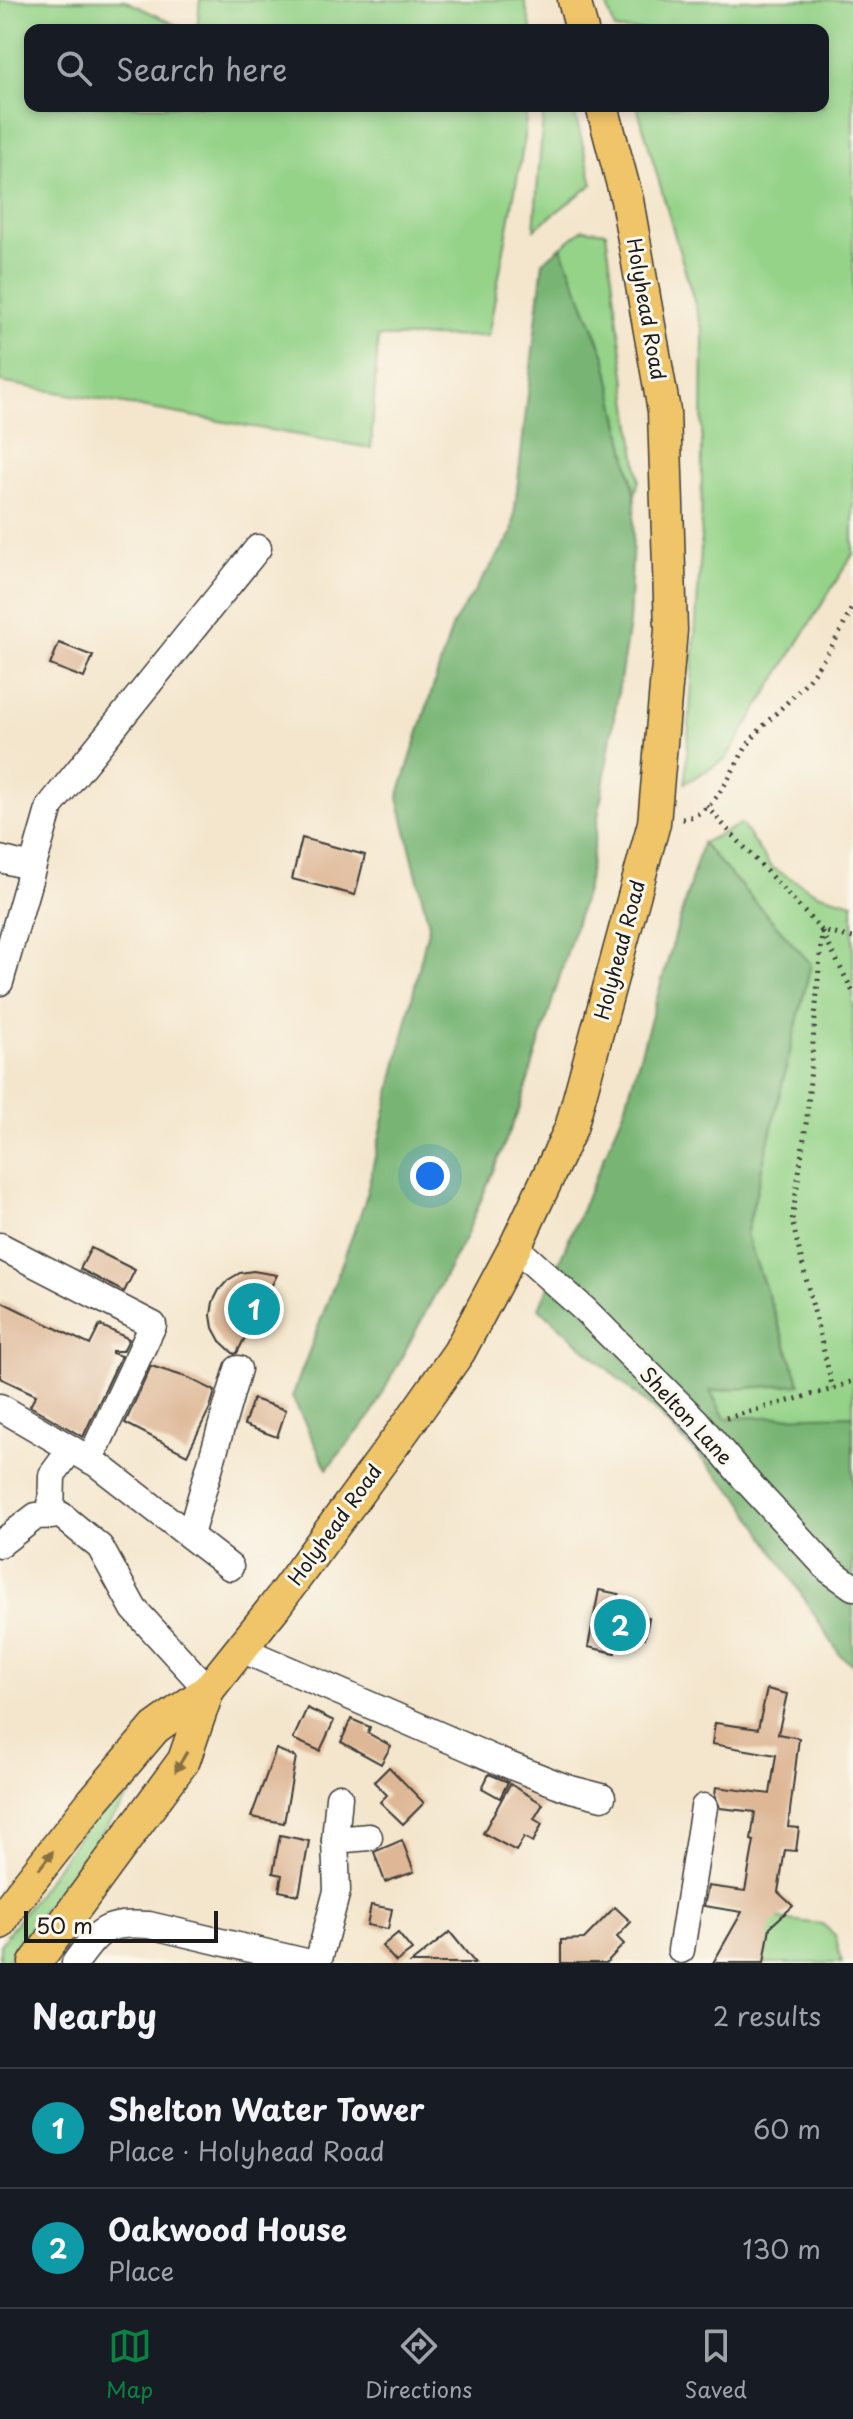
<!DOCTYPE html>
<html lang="en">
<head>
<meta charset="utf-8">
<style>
  :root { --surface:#171b24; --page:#242831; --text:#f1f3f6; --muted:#9ea1a6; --line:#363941; --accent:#0b8043 }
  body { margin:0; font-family:"Playpen Sans",sans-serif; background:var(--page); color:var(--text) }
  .scale { position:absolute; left:24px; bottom:20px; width:194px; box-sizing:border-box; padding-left:8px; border:4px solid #1c1c1c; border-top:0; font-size:22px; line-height:28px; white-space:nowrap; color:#1c1c1c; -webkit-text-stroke:6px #fbf7ec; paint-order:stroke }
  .you { position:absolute; left:430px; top:1176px; width:28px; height:28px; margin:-20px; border:6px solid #fff; border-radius:50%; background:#1a73e8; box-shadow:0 0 0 12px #1a73e833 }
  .badge { display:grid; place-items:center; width:52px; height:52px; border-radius:50%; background:var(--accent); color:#fff; font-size:26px; font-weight:700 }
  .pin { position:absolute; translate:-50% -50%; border:4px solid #fff; box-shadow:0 2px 8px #0006 }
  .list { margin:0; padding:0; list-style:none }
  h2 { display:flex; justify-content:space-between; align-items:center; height:104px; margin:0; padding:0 32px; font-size:34px }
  h2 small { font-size:26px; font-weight:400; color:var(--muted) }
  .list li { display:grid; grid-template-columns:52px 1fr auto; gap:24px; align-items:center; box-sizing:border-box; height:120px; padding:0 32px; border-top:2px solid var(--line) }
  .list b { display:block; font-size:30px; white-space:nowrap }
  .list p { margin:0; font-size:26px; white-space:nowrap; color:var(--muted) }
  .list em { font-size:26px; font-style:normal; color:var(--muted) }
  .icon { flex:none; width:44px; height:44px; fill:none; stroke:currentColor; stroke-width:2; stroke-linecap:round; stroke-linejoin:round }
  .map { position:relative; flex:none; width:853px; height:1963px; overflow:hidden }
  .search { position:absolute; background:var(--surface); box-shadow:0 4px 12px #0003; left:24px; right:24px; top:24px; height:88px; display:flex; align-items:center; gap:20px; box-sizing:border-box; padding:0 28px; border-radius:16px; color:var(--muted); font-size:30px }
  .sheet { height:344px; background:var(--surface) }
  nav { display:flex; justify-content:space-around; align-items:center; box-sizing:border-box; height:112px; border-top:2px solid var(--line); background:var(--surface); font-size:22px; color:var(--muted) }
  nav a { display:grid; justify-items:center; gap:4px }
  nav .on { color:var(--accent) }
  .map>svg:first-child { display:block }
  .green { fill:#95d389; stroke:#587852; stroke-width:2 }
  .forest { fill:#78b575; stroke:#4a6848; stroke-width:2 }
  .building { fill:#deb796 }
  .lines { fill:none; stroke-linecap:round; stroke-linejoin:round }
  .minor-casing { stroke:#3c3a37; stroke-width:29 }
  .major-casing { stroke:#3c3a37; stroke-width:35 }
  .path { stroke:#3c3a37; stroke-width:5; stroke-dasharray:2 6; stroke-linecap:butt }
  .minor { stroke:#fff; stroke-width:26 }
  .major { stroke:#f0c469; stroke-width:32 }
  .oneway { fill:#867042 }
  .labels { text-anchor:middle; stroke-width:6; stroke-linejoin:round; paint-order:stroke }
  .street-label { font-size:20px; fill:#1c1c1c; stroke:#fbf7ec }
</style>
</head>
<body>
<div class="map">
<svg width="853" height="1963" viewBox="0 0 853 1963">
  <rect width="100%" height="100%" fill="#fbf7ec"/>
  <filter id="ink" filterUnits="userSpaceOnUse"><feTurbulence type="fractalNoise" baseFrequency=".0125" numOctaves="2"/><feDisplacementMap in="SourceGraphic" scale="16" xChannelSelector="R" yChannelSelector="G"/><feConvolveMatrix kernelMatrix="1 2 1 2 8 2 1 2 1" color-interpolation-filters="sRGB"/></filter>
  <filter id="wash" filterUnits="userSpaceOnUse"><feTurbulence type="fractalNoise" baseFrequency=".006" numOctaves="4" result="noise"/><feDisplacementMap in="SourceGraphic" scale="32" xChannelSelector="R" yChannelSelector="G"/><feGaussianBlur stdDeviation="1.8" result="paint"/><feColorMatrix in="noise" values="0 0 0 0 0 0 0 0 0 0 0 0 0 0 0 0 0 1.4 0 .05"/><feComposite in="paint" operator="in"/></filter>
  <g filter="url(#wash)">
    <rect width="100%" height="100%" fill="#f4e6cd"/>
    <g class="green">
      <path d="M0,0h124l63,30h-157v76h497l-4,41 -35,189 -110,1 -7,111 -371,-66z"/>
      <path d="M200,0h324l8,30h-335z"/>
      <path d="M605,0h248v554l-127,205 -41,24 16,-234 2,-217 -66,-226h186v-76h-208z"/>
      <path d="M544,106h29l20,78 -59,45z"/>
      <path d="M583,229l23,3 33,248 -4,15 -30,-139 -44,-109z"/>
      <path d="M741,824l30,43 46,26 36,10v512l-2,1 -126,2 -15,-28 90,-7 -54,-148 65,-271 -109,-121z"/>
      <path d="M168,1737v7l-151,201 -11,18h-6v-18l96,-132z"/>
      <path d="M771,1918l51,6 13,11 7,28h-77v-2l-18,-11z"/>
    </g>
    <g class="forest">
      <path d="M561,247l44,109 30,139 -6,129 -42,263 -67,220 -55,131 -95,179 -43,52 -35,-72 72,-193 65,-279 -31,-127 55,-174 59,-90 31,-272z"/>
      <path d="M702,843l109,121 -65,271 54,149 -90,7 15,27 128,-3v250l-13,-10 -100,-157 -81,-83 -120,-107 85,-197z"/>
    </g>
    <g id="blocks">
      <g class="building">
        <path d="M59,643l34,13 -9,22 -34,-13z"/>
        <path d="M302,838l63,17 -10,40 -63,-16z"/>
        <path d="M91,1248l44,22 -11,22 -44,-23z"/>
        <path d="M253,1271l24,4 -40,78 -3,1 -14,-13 -7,-13 -2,-13 2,-13 6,-12 9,-10 12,-7z"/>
        <path d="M0,1301l90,44 10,-20 29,14 -6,12h-11v2l9,3 -38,81 -53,-31 6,-11 -36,-17z"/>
        <path d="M151,1366l38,12 26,13 -5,17 -23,47 -62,-32z"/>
        <path d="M253,1399l33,11 -9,27 -33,-12z"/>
        <path d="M599,1590l20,4 -2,8 15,2 -2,10 19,4 -4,20 -26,-6 -4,21 -27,-6z"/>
        <path d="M767,1689l20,5 -9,40 21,4 -11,89 11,1 -3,23 -11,-1 -7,42 15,14 -23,21 -6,36h-51l29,-51 -38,-6 4,-20 37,5 9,-50 -3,-1 4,-28 -35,-4 -5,-12 1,-9 54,7 6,-39 -64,-11 3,-21 43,6z"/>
        <path d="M307,1708l27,13 -14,30 -27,-12z"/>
        <path d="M351,1719l19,8 -2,6 23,13 -10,18 -40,-22z"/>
        <path d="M276,1749l20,8 -12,66 -33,-6z"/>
        <path d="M389,1767l35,36 -21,21 -23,-22 7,-7 -13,-13z"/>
        <path d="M489,1774l19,8 -8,16 -18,-10z"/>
        <path d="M510,1784l33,20 -9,15 8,5 -9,18 -9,-5 -8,14 -33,-18z"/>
        <path d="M280,1835l29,6 -10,54 -20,-4 3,-16 -9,-2z"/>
        <path d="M402,1840l12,32 -29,10 -11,-30z"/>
        <path d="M371,1905l21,4 -4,20 -21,-4z"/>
        <path d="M615,1907l16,15 -14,15 7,7 -18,19h-45v-23l23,-1z"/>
        <path d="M450,1932l25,31h-64z"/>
        <path d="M398,1933l14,17 -16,12 -14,-16z"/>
      </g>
    </g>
  </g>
  <g filter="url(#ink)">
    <use href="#blocks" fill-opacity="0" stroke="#3c3a37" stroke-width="2"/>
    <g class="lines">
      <g class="minor-casing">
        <g id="minor">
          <path d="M0,859l32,8"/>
          <path d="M0,982l50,-176 208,-258"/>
          <path d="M0,1246l153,79 -63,135"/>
          <path d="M515,1247l70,63 112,112 47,56 85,92 24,17"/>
          <path d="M0,1407l97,57 133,103"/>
          <path d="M51,1516l1,-41 19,-26"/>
          <path d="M190,1535l48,-166"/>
          <path d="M0,1544l36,-28 25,-1 39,32 34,62 74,81"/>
          <path d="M241,1649l260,113 66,26 35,9"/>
          <path d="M335,1840l34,-3"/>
          <path d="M681,1950l23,-143"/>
          <path d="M75,1963c25,-34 30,-41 74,-38l161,38"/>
          <path d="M318,1963l19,-72 -2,-51 4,-43"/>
        </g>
      </g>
      <g class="major-casing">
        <g id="major">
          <path d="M574,0l8,30"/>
          <path d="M0,1923l9,-15 84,-107 62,-73 53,-38 67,-84 129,-176 55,-78 56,-105 56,-119 83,-305 17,-193 -7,-219 -37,-211 -25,-94"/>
          <path d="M35,1963l149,-203 24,-70"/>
        </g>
      </g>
      <g class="path">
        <path d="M706,806l116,125 31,7"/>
        <path d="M682,819c38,-5 50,-56 71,-81 14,-18 32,-32 47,-49 22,-25 40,-53 53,-84"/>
        <path d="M822,931l-15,186 -15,104 41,168"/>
        <path d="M822,932l31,60"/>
        <path d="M726,1418l107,-29 20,-8"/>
      </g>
      <use href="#minor" class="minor"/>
      <use href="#major" class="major"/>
    </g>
    <defs><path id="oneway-solid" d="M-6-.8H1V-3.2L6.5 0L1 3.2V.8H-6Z" transform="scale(2)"/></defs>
    <g class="oneway">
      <use href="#oneway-solid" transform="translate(181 1762) rotate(120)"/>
      <use href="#oneway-solid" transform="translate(46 1860) rotate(-52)"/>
    </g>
  </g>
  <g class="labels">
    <g class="street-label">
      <text transform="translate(646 309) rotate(80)" y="7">Holyhead Road</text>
      <text transform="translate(620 950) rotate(-75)" y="7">Holyhead Road</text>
      <text transform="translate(686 1416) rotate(47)" y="7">Shelton Lane</text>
      <text transform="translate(335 1525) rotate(-54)" y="7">Holyhead Road</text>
    </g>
  </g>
</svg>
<div class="scale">50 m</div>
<div class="you"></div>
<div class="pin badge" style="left:254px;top:1309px;background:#0f9aa8">1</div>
<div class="pin badge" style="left:620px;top:1625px;background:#0f9aa8">2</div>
<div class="search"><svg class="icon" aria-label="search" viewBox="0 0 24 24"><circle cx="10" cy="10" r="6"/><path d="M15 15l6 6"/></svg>Search here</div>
</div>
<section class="sheet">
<h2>Nearby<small>2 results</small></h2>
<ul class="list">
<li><span class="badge" style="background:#0f9aa8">1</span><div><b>Shelton Water Tower</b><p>Place · Holyhead Road</p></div><em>60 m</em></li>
<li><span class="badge" style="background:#0f9aa8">2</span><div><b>Oakwood House</b><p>Place</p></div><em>130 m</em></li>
</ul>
</section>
<nav>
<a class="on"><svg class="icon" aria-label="map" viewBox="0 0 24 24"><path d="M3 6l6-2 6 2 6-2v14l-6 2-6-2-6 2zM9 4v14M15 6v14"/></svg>Map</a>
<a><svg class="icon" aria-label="directions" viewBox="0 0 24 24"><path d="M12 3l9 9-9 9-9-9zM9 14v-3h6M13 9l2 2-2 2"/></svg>Directions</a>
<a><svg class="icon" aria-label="saved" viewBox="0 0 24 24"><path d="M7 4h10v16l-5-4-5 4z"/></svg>Saved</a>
</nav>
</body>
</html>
